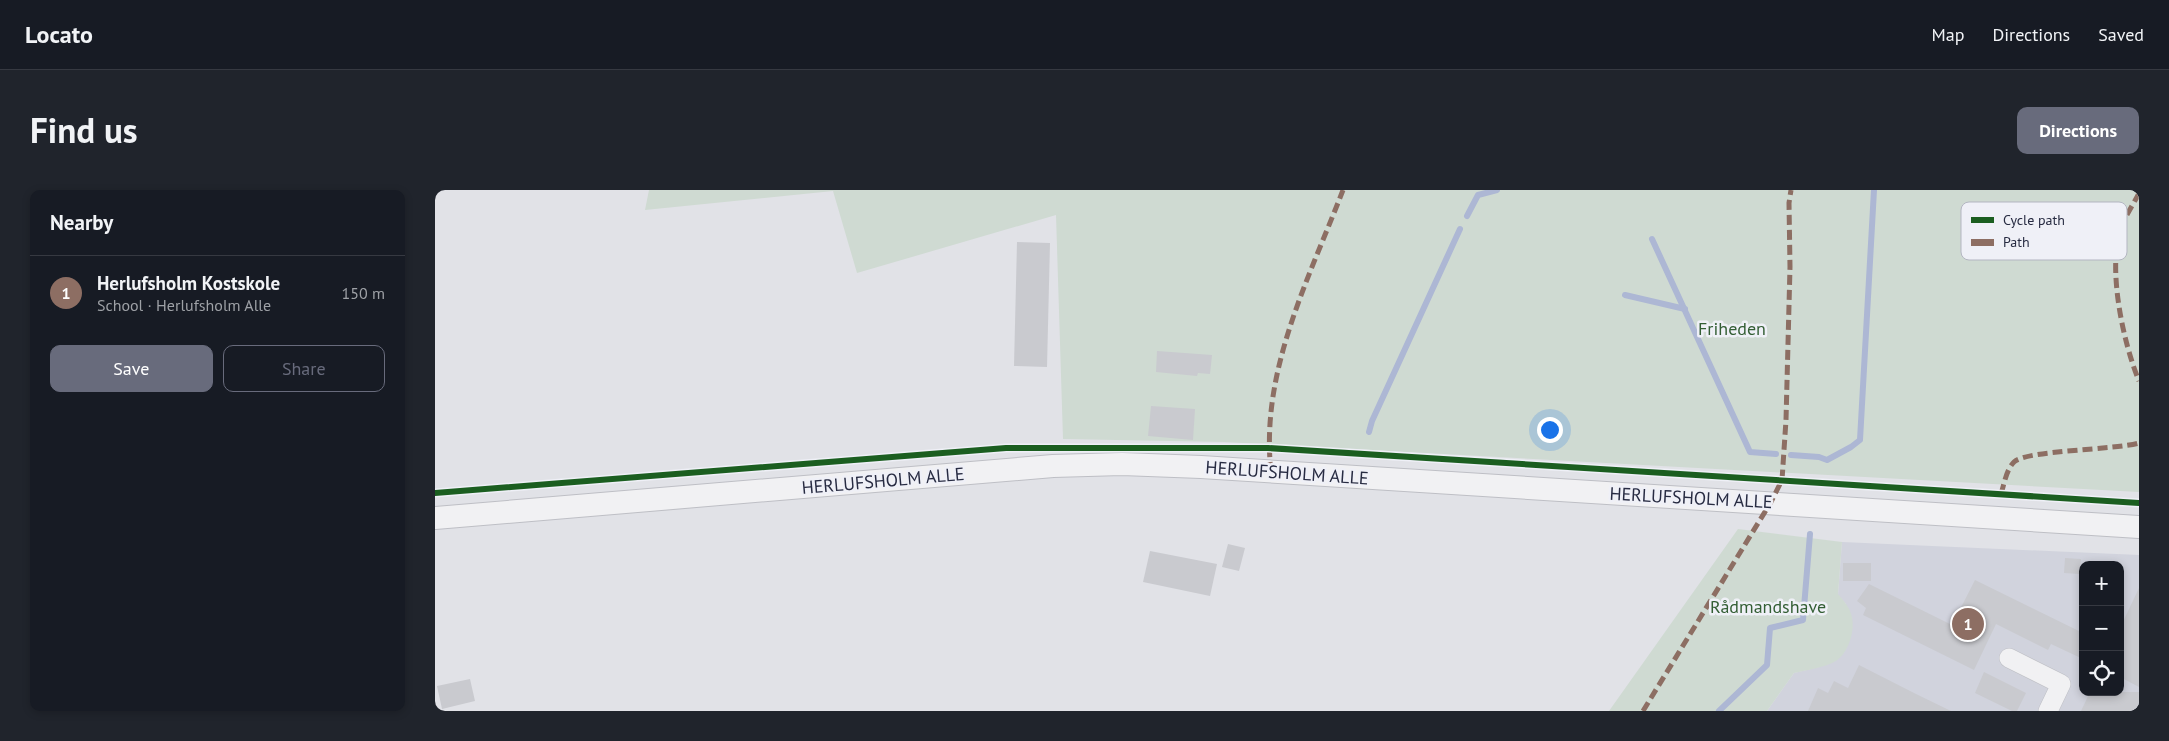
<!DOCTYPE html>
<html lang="en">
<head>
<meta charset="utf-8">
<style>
  :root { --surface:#171b24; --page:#20242c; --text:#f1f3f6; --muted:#9ea1a6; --line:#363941; --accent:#686b7c }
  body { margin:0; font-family:"PT Sans",sans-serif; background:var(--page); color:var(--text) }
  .controls { position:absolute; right:15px; bottom:15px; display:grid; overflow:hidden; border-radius:10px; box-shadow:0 2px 8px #0003 }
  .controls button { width:45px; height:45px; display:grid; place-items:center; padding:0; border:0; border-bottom:1px solid var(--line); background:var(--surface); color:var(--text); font:25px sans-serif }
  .you { position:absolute; left:1114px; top:239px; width:18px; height:18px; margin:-12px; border:4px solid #fff; border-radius:50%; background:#1a73e8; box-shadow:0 0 0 8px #1a73e833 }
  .badge { display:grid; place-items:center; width:32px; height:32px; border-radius:50%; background:var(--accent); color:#fff; font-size:16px; font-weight:700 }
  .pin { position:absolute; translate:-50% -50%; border:2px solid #fff; box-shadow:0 1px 5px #0006 }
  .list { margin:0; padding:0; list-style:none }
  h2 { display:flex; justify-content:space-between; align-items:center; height:65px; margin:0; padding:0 20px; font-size:21px }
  h2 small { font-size:16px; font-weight:400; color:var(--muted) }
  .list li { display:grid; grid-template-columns:32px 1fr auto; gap:15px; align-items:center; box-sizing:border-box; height:75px; padding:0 20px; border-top:1px solid var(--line) }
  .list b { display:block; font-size:19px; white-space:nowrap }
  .list p { margin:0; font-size:16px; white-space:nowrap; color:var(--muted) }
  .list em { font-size:16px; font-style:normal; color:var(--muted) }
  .actions { display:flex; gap:10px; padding:15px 20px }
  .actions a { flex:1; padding:11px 0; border:1px solid var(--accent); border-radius:10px; text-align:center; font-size:18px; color:var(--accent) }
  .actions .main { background:var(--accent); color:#fff }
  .icon { flex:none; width:28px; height:28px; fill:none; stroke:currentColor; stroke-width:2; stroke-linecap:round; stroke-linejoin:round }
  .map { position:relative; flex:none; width:1704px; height:521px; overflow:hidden; border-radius:10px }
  header { display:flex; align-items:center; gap:30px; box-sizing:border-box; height:70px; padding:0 25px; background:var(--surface); border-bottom:1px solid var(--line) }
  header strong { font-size:24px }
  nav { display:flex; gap:28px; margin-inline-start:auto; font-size:18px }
  .intro { display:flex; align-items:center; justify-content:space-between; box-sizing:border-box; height:120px; padding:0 30px }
  h1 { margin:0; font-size:35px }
  .button { padding:12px 22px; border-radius:10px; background:var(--accent); color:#fff; font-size:18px; font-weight:700 }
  main { display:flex; gap:30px; padding:0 30px }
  aside { flex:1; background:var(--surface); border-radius:10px; box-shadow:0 2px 8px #0003 }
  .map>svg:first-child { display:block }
  .built { fill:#d1d3dd; fill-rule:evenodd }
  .green { fill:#cfdad2 }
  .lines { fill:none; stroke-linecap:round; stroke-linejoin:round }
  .stream { stroke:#adb7d4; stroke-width:6 }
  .building { fill:#c9cacf }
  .minor-casing { stroke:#bebfc5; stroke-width:20 }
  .tertiary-casing { stroke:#bebfc5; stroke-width:24 }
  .minor { stroke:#f1f1f3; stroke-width:19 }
  .tertiary { stroke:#f1f1f3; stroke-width:22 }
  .quiet { stroke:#8d6e63; stroke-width:5; stroke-dasharray:10 5; stroke-linecap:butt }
  .cycleway-casing { stroke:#eff0f7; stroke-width:9 }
  .cycleway { stroke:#1b5e20; stroke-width:6 }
  .labels { text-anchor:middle; stroke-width:5; stroke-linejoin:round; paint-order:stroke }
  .park-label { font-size:18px; fill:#335e34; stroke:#eff0f7 }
  .street-label { font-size:18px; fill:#272b42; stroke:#eff0f7 }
  .key { fill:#eff0f7; stroke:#b3b5c1; stroke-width:1 }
  .key-label { font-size:14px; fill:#272b42 }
</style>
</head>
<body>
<header>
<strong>Locato</strong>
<nav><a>Map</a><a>Directions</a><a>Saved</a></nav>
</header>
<div class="intro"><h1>Find us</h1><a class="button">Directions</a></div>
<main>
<aside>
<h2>Nearby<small></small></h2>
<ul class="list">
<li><span class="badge" style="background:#8d6e63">1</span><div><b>Herlufsholm Kostskole</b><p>School · Herlufsholm Alle</p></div><em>150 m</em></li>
</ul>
<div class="actions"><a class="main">Save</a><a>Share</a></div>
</aside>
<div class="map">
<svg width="1704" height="521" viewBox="0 0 1704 521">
  <rect width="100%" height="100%" fill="#e1e2e7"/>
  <path class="built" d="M1407,352l297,13v156h-372l27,-38 25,-6 27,-63 -8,-9zM1648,375h37v127h-37z"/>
  <g class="green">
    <path d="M214,0h1490v302l-915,-50 -161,-3 -7,-224 -199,58 -24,-82 -188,19z"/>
    <path d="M1303,339l104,13 -4,52c6,7 13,15 14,24 3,14 -4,35 -16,43 -13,7 -29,9 -42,12l-27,38h-158z"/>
  </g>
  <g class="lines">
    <g class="stream">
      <path d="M1032,26l11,-21 19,-5"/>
      <path d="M1217,49l98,213 26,2"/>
      <path d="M1190,105l60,14"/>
      <path d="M934,242l3,-11 88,-192"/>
      <path d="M1356,265l28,2 8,3 24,-13 9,-7 14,-250"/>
      <path d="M1284,521l48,-46 3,-37 33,-8 7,-86"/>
    </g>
  </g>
  <g class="building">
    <path d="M582,52l33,1 -3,124 -33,-1z"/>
    <path d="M722,161l55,4 -2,19 -12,-1 -1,3 -41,-4z"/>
    <path d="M716,216l44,3 -2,31 -45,-4z"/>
    <path d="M793,354l17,4 -6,23 -17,-4z"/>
    <path d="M715,361l67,13 -7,32 -67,-14z"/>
    <path d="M1630,368l16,1 -2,15 -15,-1z"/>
    <rect x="1408" y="373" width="28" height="18"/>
    <path d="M1540,390l108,53v26l-32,-15 -3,6 -52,-26 -22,46 -111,-55 3,-7 -9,-7 12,-17 83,41z"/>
    <path d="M1704,398v99l-19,-10v-49z"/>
    <path d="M1424,475l55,28 37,18h-143l10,-23 10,5 6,-12 14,7z"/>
    <path d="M1549,482l42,21 -9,18h-5l-37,-18z"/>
    <path d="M35,489l5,22 -33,8 -5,-23z"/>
    <path d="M1655,502h49v19h-58z"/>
  </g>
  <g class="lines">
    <g class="minor-casing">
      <path id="minor" d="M1574,468l52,26 -13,27"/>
    </g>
    <g class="tertiary-casing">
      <path id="tertiary" d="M0,328l618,-52 69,-2 79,3 938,60"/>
    </g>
    <use href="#minor" class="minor"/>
    <use href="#tertiary" class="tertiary"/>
    <g class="quiet">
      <path d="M1704,3c-6,12 -15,25 -19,38 -12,40 3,111 19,150"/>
      <path d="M836,282c-11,-100 37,-191 72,-282"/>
      <path d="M1566,304c3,-9 5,-24 13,-32 12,-12 101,-12 125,-19"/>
      <path d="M1208,521l128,-209 11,-22 4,-60 4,-153 -1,-64 2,-13"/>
    </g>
    <g class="cycleway-casing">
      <path id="cycleway" d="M0,303l571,-45h262l871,55"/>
    </g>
    <use href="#cycleway" class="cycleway"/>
  </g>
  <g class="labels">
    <g class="park-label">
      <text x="1297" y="145">Friheden</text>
      <text x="1333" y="423">Rådmandshave</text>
    </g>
    <g class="street-label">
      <text transform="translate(852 283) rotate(4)" y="6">HERLUFSHOLM ALLE</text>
      <text transform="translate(448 291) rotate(-5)" y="6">HERLUFSHOLM ALLE</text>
      <text transform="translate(1256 308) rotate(3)" y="6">HERLUFSHOLM ALLE</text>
    </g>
  </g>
  <rect x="1526" y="12" width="166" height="58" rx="8" class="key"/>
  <rect x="1536" y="27" width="23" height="6" fill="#1b5e20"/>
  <rect x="1536" y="49" width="23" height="7" fill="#8d6e63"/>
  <g class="key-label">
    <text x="1568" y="35">Cycle path</text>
    <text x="1568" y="57">Path</text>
  </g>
</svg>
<div class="controls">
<button>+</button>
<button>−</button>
<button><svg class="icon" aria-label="locate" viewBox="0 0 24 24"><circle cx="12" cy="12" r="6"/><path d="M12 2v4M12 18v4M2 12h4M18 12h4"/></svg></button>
</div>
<div class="you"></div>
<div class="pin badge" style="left:1533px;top:434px;background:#8d6e63">1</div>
</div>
</main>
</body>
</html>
